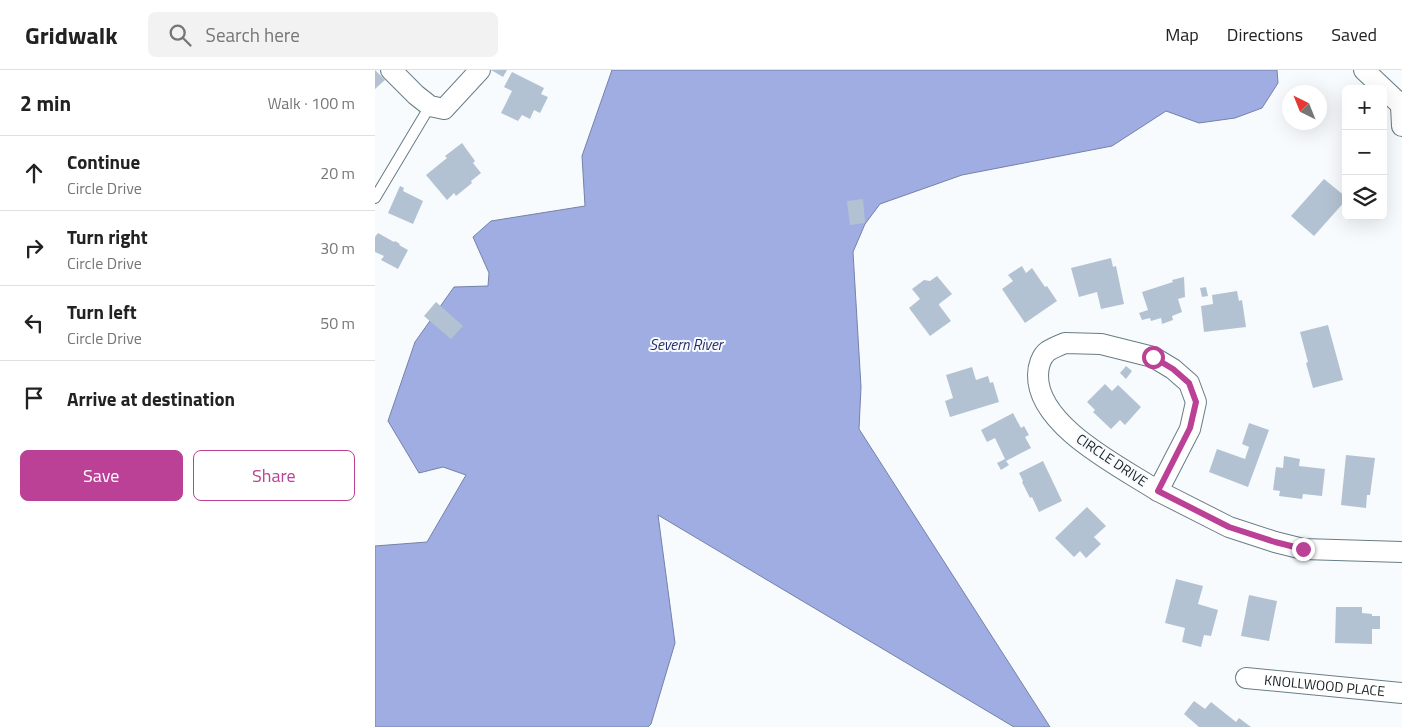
<!DOCTYPE html>
<html lang="en">
<head>
<meta charset="utf-8">
<style>
  :root { --surface:#fff; --page:#f2f2f2; --text:#222; --muted:#767676; --line:#e0e0e0; --accent:#ba4195 }
  body { margin:0; font-family:"Titillium Web",sans-serif; background:var(--page); color:var(--text) }
  .controls { position:absolute; right:15px; top:15px; display:grid; overflow:hidden; border-radius:8px; box-shadow:0 5px 20px #0002 }
  .controls button { width:45px; height:45px; display:grid; place-items:center; padding:0; border:0; border-bottom:1px solid var(--line); background:var(--surface); color:var(--text); font:25px sans-serif }
  .compass { position:absolute; left:907px; top:15px; width:45px; height:45px; border-radius:50%; background:var(--surface); box-shadow:0 5px 20px #0002; rotate:317deg }
  .stop { position:absolute; width:15px; height:15px; margin:-11px; border:4px solid #ba4195; border-radius:50%; background:#fff }
  .stop.end { background:#ba4195; border-color:#fff; box-shadow:0 1px 5px #0008 }
  .list { margin:0; padding:0; list-style:none }
  h2 { display:flex; justify-content:space-between; align-items:center; height:65px; margin:0; padding:0 20px; font-size:21px }
  h2 small { font-size:16px; font-weight:400; color:var(--muted) }
  .list li { display:grid; grid-template-columns:32px 1fr auto; gap:15px; align-items:center; box-sizing:border-box; height:75px; padding:0 20px; border-top:1px solid var(--line) }
  .list b { display:block; font-size:19px; white-space:nowrap }
  .list p { margin:0; font-size:16px; white-space:nowrap; color:var(--muted) }
  .list em { font-size:16px; font-style:normal; color:var(--muted) }
  .actions { display:flex; gap:10px; padding:15px 20px }
  .actions a { flex:1; padding:11px 0; border:1px solid var(--accent); border-radius:8px; text-align:center; font-size:18px; color:var(--accent) }
  .actions .main { background:var(--accent); color:#fff }
  .icon { flex:none; width:28px; height:28px; fill:none; stroke:currentColor; stroke-width:2; stroke-linecap:round; stroke-linejoin:round }
  .map { position:relative; flex:none; width:1027px; height:657px; overflow:hidden }
  header { display:flex; align-items:center; gap:30px; box-sizing:border-box; height:70px; padding:0 25px; background:var(--surface); border-bottom:1px solid var(--line) }
  header strong { font-size:24px }
  nav { display:flex; gap:28px; margin-inline-start:auto; font-size:18px }
  .search { width:350px; height:45px; background:var(--page); display:flex; align-items:center; gap:12px; box-sizing:border-box; padding:0 18px; border-radius:8px; color:var(--muted); font-size:19px }
  main { display:flex }
  aside { flex:1; background:var(--surface) }
  .map>svg:first-child { display:block }
  .water { fill:#9fade2; stroke:#7582a8 }
  .building { fill:#b3c2d2 }
  .lines { fill:none; stroke-linecap:round; stroke-linejoin:round }
  .lane-casing { stroke:#687d86; stroke-width:12 }
  .street-casing { stroke:#687d86; stroke-width:22 }
  .lane { stroke:#fff; stroke-width:10 }
  .street { stroke:#fff; stroke-width:20 }
  .route { stroke:#ba4195; stroke-width:6 }
  .labels { text-anchor:middle; stroke-width:4; stroke-linejoin:round; paint-order:stroke }
  .street-label { font-size:14px; fill:#141c20; stroke:#f7fbfd }
  .water-label { font-size:15px; font-style:italic; fill:#232b69; stroke:#f7fbfd }
</style>
</head>
<body>
<header>
<strong>Gridwalk</strong>
<div class="search"><svg class="icon" aria-label="search" viewBox="0 0 24 24"><circle cx="10" cy="10" r="6"/><path d="M15 15l6 6"/></svg>Search here</div>
<nav><a>Map</a><a>Directions</a><a>Saved</a></nav>
</header>
<main>
<aside>
<h2>2 min<small>Walk · 100 m</small></h2>
<ul class="list">
<li><svg class="icon" aria-label="ahead" viewBox="0 0 24 24"><path d="M12 20V5M6 11l6-6 6 6"/></svg><div><b>Continue</b><p>Circle Drive</p></div><em>20 m</em></li>
<li><svg class="icon" aria-label="right" viewBox="0 0 24 24"><path d="M7 20v-9h11M14 6l5 5-5 5"/></svg><div><b>Turn right</b><p>Circle Drive</p></div><em>30 m</em></li>
<li><svg class="icon" aria-label="left" viewBox="0 0 24 24"><path d="M17 20v-9H6M10 6l-5 5 5 5"/></svg><div><b>Turn left</b><p>Circle Drive</p></div><em>50 m</em></li>
<li><svg class="icon" aria-label="arrive" viewBox="0 0 24 24"><path d="M6 21V4h12l-3 4 3 4H6"/></svg><div><b>Arrive at destination</b></div></li>
</ul>
<div class="actions"><a class="main">Save</a><a>Share</a></div>
</aside>
<div class="map">
<svg width="1027" height="657" viewBox="0 0 1027 657">
  <rect width="100%" height="100%" fill="#f7fbfd"/>
  <path class="water" d="M237,0h665l1,13 -16,25 -27,10 -36,5 -33,-12 -54,35 -150,29 -82,29 -15,20 -12,28 8,135 -2,42 191,298h-36l-356,-212 17,128 -24,81 -3,3h-273v-181l52,-4 39,-67 -23,-8 -24,6 -31,-52 27,-79 39,-55 34,-1 1,-13 -16,-36 18,-16 94,-15 -3,-50z"/>
  <g class="building">
    <path d="M0,0l10,10 -10,9z"/>
    <path d="M116,0h16l-4,7z"/>
    <path d="M137,2l32,16 -3,6 7,3 -8,16 -6,-3 -4,9 -8,-4 -4,6 -17,-8 11,-22 -8,-4z"/>
    <path d="M87,73l13,18 -2,2 8,10 -10,8 1,2 -16,13 -2,-3 -7,7 -21,-25 21,-17 -2,-2z"/>
    <path d="M949,109l22,18v3l-32,36 -23,-20z"/>
    <path d="M25,116l4,2 -1,3 20,10 -10,23 -25,-11z"/>
    <path d="M488,129l2,24 -15,2 -3,-24z"/>
    <path d="M3,163l16,9 1,-1 5,3 -1,1 9,5 -10,19 -17,-9 3,-4 -9,-4v-15z"/>
    <path d="M736,188l2,9 3,-1 8,38 -23,5 -4,-17 -18,5 -8,-29z"/>
    <path d="M647,196l4,7 6,-5 13,19 2,-1 10,15 -32,22 -23,-34 11,-8 -5,-6z"/>
    <path d="M562,206l15,18 -13,10v1l12,16 -21,15 -21,-28 11,-9 -8,-10 12,-9 6,1z"/>
    <path d="M809,207l1,20 -7,2 4,13 -10,4 1,4 -11,4 -1,-6 -10,3 -1,-3 -8,2 -3,-7 9,-3 -6,-18 31,-10 -1,-2z"/>
    <path d="M831,217l2,9 -6,1 -2,-9z"/>
    <path d="M862,221l2,10 3,-1 4,27 -42,5 -3,-26 12,-2 -1,-9z"/>
    <path d="M61,232l27,24 -12,13 -27,-23z"/>
    <path d="M953,255l15,55 -30,8 -7,-25 2,-1 -8,-30z"/>
    <path d="M751,296l6,5 -6,8 -6,-6z"/>
    <path d="M597,297l4,13 12,-4 2,7 3,-1 6,20 -49,15 -5,-16 8,-3 -7,-23z"/>
    <path d="M730,314l7,7 6,-6 23,22 -16,18 -5,-5 -9,9 -18,-17 2,-2 -8,-8z"/>
    <path d="M638,343l8,15 3,-2 5,9 -4,2 6,11 -25,13 3,4 -8,5 -4,-7 8,-4 -10,-21 -8,4 -6,-12z"/>
    <path d="M874,353l20,7 -21,57 -39,-15 8,-23 28,10 4,-12 -7,-3z"/>
    <path d="M971,385l29,3 -5,37h-3l-1,13 -25,-3z"/>
    <path d="M909,386l16,3 -1,7 26,3 -3,27 -19,-2 -1,5 -23,-3 1,-5 -7,-1 3,-23 7,1z"/>
    <path d="M668,391l19,40 -23,11 -7,-15 -2,1 -8,-16 1,-1 -4,-8z"/>
    <path d="M712,437l19,19 -12,11 7,7 -15,14 -6,-7 -6,6 -19,-19z"/>
    <path d="M801,509l27,7 -5,18 20,6 -7,26 -7,-1 -3,12 -19,-5 3,-14 -20,-5z"/>
    <path d="M874,525l28,6 -8,40 -28,-5z"/>
    <path d="M961,537h26v6l10,1v2h8v13h-8v15l-37,-1z"/>
    <path d="M819,631l11,8 6,-7 25,20 3,-4 12,9h-52l-15,-13z"/>
  </g>
  <g class="lines">
    <g class="lane-casing">
      <path id="lane" d="M0,128l55,-92"/>
    </g>
    <g class="street-casing">
      <g id="street">
        <path d="M16,0l25,25 14,11 14,3 36,-39"/>
        <path d="M989,0l38,36"/>
        <path d="M1026,36l1,20"/>
        <path d="M690,273l36,1 52,13 20,12 16,14 7,19 -6,27 -32,62c-37,-24 -121,-65 -120,-116 0,-8 3,-19 10,-24 5,-3 12,-6 17,-8z"/>
        <path d="M783,421l71,36 46,15 28,7 99,3"/>
        <path id="s1" d="M871,608l156,15"/>
      </g>
    </g>
    <use href="#lane" class="lane"/>
    <use href="#street" class="street"/>
  </g>
  <g class="lines">
    <path class="route" d="M778,287l20,12 16,14 7,19 -6,26 -32,63 71,36 46,15 28,7"/>
  </g>
  <g class="labels">
    <g class="street-label">
      <text transform="translate(737 390) rotate(34)" y="5">CIRCLE DRIVE</text>
      <text dy="5" stroke="none"><textPath href="#s1" startOffset="79">KNOLLWOOD PLACE</textPath></text>
    </g>
    <g class="water-label">
      <text x="311" y="280">Severn River</text>
    </g>
  </g>
</svg>
<div class="controls">
<button>+</button>
<button>−</button>
<button><svg class="icon" aria-label="layers" viewBox="0 0 24 24"><path d="M12 4l9 5-9 5-9-5zM3 14l9 5 9-5"/></svg></button>
</div>
<svg class="compass" viewBox="-18 -18 36 36"><path d="M0-13l5 13h-10z" fill="#e53935"/><path d="M0 13l5-13h-10z" fill="#767676"/></svg>
<div class="stop" style="left:778px;top:287px"></div>
<div class="stop end" style="left:928px;top:479px"></div>
</div>
</main>
</body>
</html>
